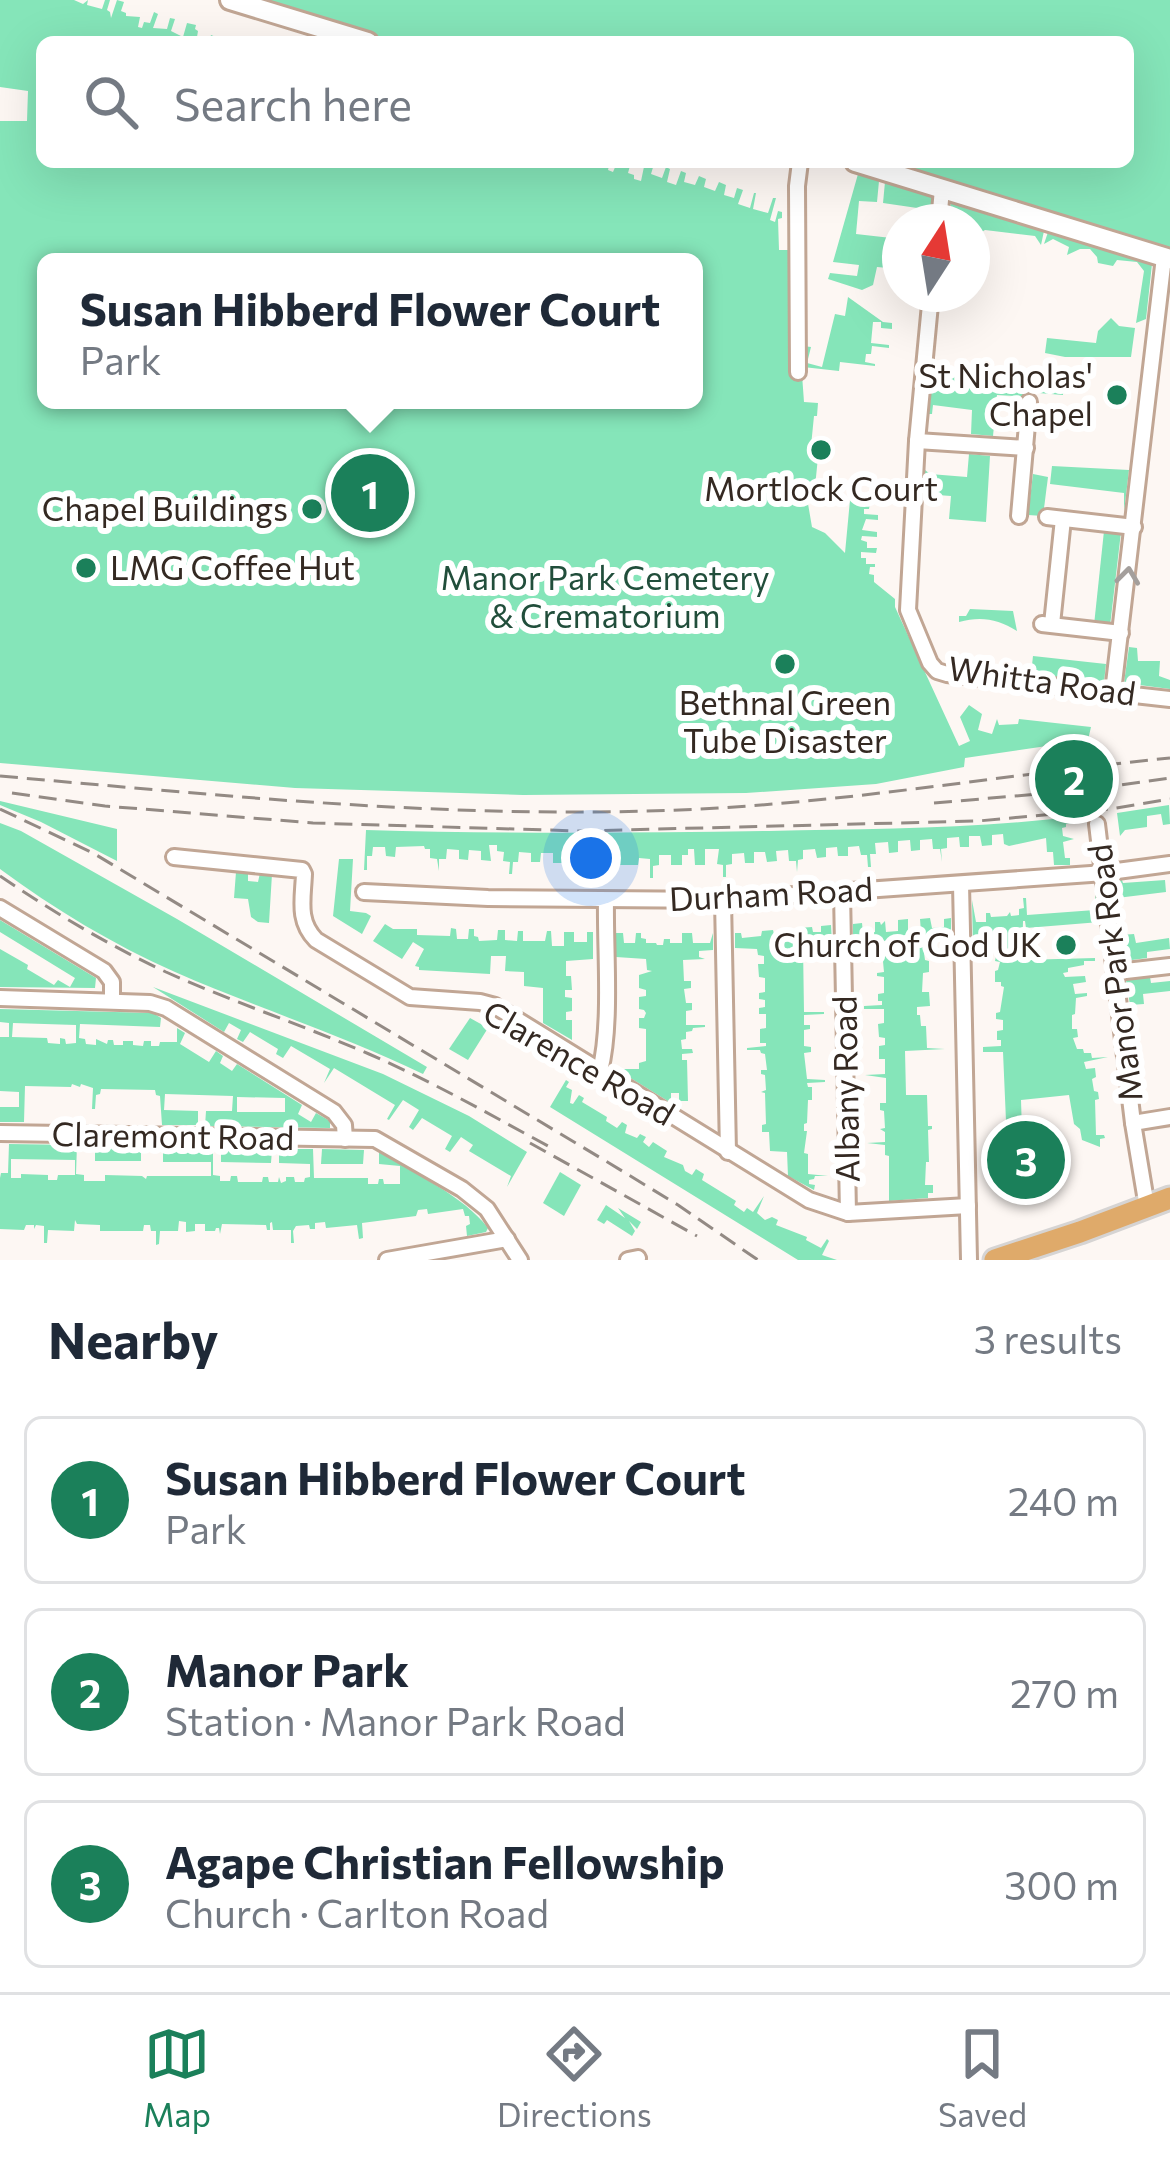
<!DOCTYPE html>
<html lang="en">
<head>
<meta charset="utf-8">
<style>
  :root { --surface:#fff; --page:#f2f2f3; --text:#1f2937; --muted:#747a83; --line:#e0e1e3; --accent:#1b805a }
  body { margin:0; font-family:Commissioner,sans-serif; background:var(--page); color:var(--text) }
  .compass { position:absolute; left:882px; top:204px; width:108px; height:108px; border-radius:50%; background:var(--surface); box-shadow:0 12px 48px #0002; rotate:12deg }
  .you { position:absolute; left:591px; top:858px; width:42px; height:42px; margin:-30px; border:9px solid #fff; border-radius:50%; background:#1a73e8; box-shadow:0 0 0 18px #1a73e833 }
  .badge { display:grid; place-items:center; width:78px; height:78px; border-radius:50%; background:var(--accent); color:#fff; font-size:39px; font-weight:700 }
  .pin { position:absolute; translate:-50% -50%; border:6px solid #fff; box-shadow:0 3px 12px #0006 }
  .popup { position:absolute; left:37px; top:253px; width:666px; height:156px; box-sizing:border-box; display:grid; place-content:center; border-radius:18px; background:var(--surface); filter:drop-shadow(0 3px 9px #0005); font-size:39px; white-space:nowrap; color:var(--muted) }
  .popup b { font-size:45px; color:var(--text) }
  .popup::after { content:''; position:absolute; left:50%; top:100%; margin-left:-24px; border:24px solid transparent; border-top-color:var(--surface) }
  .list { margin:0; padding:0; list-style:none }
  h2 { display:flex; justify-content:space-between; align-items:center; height:156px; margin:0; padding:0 48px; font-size:51px }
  h2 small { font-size:39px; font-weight:400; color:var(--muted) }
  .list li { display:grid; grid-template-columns:78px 1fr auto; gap:36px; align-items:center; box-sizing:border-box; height:168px; margin:0 24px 24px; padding:0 24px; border:3px solid var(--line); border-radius:18px }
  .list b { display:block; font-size:45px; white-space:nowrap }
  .list p { margin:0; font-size:39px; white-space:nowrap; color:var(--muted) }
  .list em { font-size:39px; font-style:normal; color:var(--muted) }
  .icon { flex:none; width:66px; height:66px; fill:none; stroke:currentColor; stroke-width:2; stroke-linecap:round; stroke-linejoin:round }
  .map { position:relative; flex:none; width:1170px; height:1260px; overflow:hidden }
  .search { position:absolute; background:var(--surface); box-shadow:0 12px 48px #0002; left:36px; right:36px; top:36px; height:132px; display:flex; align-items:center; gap:30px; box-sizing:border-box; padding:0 42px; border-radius:18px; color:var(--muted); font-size:45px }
  .sheet { height:732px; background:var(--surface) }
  nav { display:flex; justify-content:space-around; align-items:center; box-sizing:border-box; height:168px; border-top:3px solid var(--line); background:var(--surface); font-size:33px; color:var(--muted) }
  nav a { display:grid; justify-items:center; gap:6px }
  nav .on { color:var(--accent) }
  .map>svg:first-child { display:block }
  .green { fill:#85e5b9; fill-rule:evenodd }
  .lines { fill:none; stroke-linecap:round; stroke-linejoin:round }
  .minor-casing { stroke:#c1a694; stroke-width:20 }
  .tertiary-casing { stroke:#c1a694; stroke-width:24 }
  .primary-casing { stroke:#d6d4d3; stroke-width:27 }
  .minor { stroke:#fff; stroke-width:14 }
  .tertiary { stroke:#fff; stroke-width:18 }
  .primary { stroke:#dfaa6a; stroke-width:21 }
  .rail { stroke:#938a84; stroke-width:3; stroke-dasharray:18 9; stroke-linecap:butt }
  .oneway { stroke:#a49f9c }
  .poi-dot { fill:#1b805a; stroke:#fff; stroke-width:4.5 }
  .labels { text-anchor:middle; stroke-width:12; stroke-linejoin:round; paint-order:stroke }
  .poi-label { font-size:33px; fill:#342922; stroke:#fff; text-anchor:end }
  .park-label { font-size:33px; fill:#214e3b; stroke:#fff }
  .street-label { font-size:33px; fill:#342922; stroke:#fff }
</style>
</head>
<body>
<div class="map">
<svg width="1170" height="1260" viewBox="0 0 1170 1260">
  <rect width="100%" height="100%" fill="#fdf7f3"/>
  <g class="green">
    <path d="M0,0h74l9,4 5,-4 -1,5 15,4 3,-9h5l-3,10 3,2 1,6 6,-18 7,2 -3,9 5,2v3l14,1 -2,10 4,1 2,-6 6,1 4,-11 4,2 -5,14 14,1 3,-11 5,1 -4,12 12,6 4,-14 9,2 -1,4 3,2 -1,6 12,5 2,-7 17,7h-186v120h555l4,4 2,-4h7l-2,8 5,2 3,-7 5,2 2,-5h8l-3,11 6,2v4l7,2 4,-19 9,2 -3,10 11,4 4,-11 4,2 -3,13 9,3 5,-14 5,2 -2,9 11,3 4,-9 7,3 -2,8 11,4 4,-9 7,3 -2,10 10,3 3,-10 6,2 -5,14 12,4 4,-15h2l-3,16 15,4 5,-15h3l-6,22 5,2 3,-11 4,1v6l-4,1 1,31h14l11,152 14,1 -1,13h-3l-4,40 8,1 -4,40 -7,1 5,29 13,6 20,20 5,-53 30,1 -1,2h-9l-1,6h-5v5l14,1v5l-12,-1 -4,11 15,2v5l-15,-1 -1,4 6,2v6h10l-1,5 -15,-1v6h5v6h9v3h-5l-1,7 5,1v7l21,17v8l64,139 11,-5 -10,-24 9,-12 13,9 -4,16 14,4 5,-15 2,6 19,-1 1,-5 72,8 -3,13 -123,18 -1,9 -88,17 -130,9 -223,2 -228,-7 -295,-25v-642h27l1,-30 -28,-4zM46,262h648v138h-648z"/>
    <path d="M257,0h913v251l-294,-89h252v-120h-733z"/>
    <path d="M858,174l21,7 -2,21 -18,-1 -3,33 44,5v8l-1,-4h-6l-1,10 6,1 2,-3v18l-23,-2 -4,18 -11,5 -34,-11 2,-6 27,3 2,-11 -26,-3z"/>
    <path d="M885,182l47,15 -1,13 -48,-7z"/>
    <path d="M951,202l93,29 -3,14 -6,-9 -50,-6 -8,5 -1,9 11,13 -15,-3v-32h-24z"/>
    <path d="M1048,232l104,32 -6,55 -10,4 8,-52 -7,-9 -20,-2 -4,6 -15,-3 -1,-6 -7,-8h-10l-13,6 2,-8 -16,-8 -9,5z"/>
    <path d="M848,297l35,25 9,1v6l-11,-1v-6h-8l-2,21 18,2v3l-17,-2 -1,8h-5l-1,8 10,2v2l-35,-4 -1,9 -36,-4v-21l8,1 -4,16 15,4 13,-53 10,2z"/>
    <path d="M1111,318l8,8 16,2 -4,29h-66l-20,-4 2,-15 49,5 2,-12z"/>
    <path d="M1018,367l3,1v9l34,4 2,-8 7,1 -1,21 -37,-3 -2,9 -10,-1v-4l-17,-1 -4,41 -22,-2 1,-24 -39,-5 -1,9h-3l4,-41 24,2v4l50,6 3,-13z"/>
    <path d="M969,454l21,2 -4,66 -37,-3 2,-23 -27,-2 1,-24 5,4 37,3z"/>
    <path d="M1052,466l77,4 -5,42v-19l-74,-9z"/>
    <path d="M1033,474l15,3 -5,39 -15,-1z"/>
    <path d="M1104,531l17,1 -11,94 -16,-1z"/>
    <path d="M970,609l43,2 4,20c-19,-12 -36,-15 -58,-9v-6h7z"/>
    <path d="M1129,647l8,1 1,13h22l-1,15 11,4v9l-46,-6z"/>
    <path d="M1033,656l73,8 -2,18 -73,-8z"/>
    <path d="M0,801l117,28v32l-76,-39 -41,-17z"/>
    <path d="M1169,805l1,19 -7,1 -2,-11 -14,2v11l-22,3 -5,6 -3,-23z"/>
    <path d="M1080,816v6l-14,2v3l-4,1 1,8 11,3 -11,3 2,16h5v7h-16l-1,-13h-6l-1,-14 -37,8 -5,-2 -1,-10 -11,1v10l-10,1 -2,-10h-11v11h-9l-1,-10 -12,1v10l-6,1 1,13 -2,-13h-7l-1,-10 -12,1v10l-9,1 -1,-11 -12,1v11l-9,1 -1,-11 -13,1 1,11h-6l1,13h-3l-1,-12h-6l-2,-9 -11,1v9h-10l-1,-9 -11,1v9l-9,1 -2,-9 -12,1v9l-5,1 -1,12 -1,-11h-7l-1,-11 -12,1 1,10 -10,1 -2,-10h-11v11h-9l-1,-10 -12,1v10l-6,1v12h-3v-12l-6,-1 2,-15h-14v16h-10l-1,-16h-6v6h-6v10h-11v-10h-12v10l-6,1v12h-3v-19l-11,-1 -1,7h-21v-11l-10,-1 -1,11h-11v-8h-11l-2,20 -1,-24 -17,1 -1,10h-10v-10h-12l-1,9h-9v-9l-12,-1 -1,10h-5l-1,12h-3l1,-12 -7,-1 1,-9 -7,-1v-6h-8l2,16 -10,-1v-9l-12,-1 -1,10 -9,-1v-9l-12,-1 -1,10h-7v12l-2,-12 -7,-1v-9h-5l-1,-3 -28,1 -1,10 -9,-1 -1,-9h-12l-1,9h-5v14h-3l2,-40c134,4 268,3 403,1 104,-2 207,-2 311,-15z"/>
    <path d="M0,823l21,8 156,88 250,148 -4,7c-81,-39 -166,-66 -248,-102 -61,-27 -121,-63 -175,-103z"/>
    <path d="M339,859h14l-3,52 16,2 5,3 -9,18 -29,-18z"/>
    <path d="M236,872l12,1v8l10,1 2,-9 12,1 -3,49 -11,-1 -7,-5 -3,-18 -14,-1z"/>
    <path d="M1115,880h7l1,3 42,-3 1,12 -49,6z"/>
    <path d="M1095,893l5,29 -74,6 -1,-7h-2l-1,39 73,-2v3h-11v4l-16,3v4l-5,1 2,4 20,-1 1,6 -13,2 2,10 12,-1v3l-11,2 -1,16 -3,1v14h5l1,8 -5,1 4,11h6l1,4h7l1,5 16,-1 -24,5 2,7 9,-1 1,9 -4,2 2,12 4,1 1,7 -4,1 1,35h8l1,3 -5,1v8l-18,-7 -2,-11 -6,-5 -5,-29 -48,5 1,31 -3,1 -3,25h-31l20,-2 2,-11 -4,-92h-20v-5l18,-1v-6h-4v-9l6,-1v-10l-7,-1v-6l4,-1 4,-25 -3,-1v-4h-6v-11l3,-1 2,-8 -5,-1 3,-14h-25l-1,-47 4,22h10v-9h4l1,4 16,-1 3,-4 1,4 8,-1v-6l5,-1 -1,-10h3l1,17 68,-5z"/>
    <path d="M930,918l2,10 12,-1v-8l7,-1v19l-27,3v6l4,1 1,5 -5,1 1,7 4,1v11l-6,1 -1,19h7l1,14 -13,1v8h3l1,11h5l1,22 18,1 -40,2 1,44h21l1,31h4v3l-4,1 1,32h-3l-1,23h8v8h-5v5l-39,3v-45l-4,-1v-10l-18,-2 18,-1v-10l-5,-3 5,-1 -1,-17 -4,-1v-7h6v-25l-21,-3 20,-1v-15h-6v-13l6,-1v-7l-6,-1 -1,-13 6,-1v-14h-20v-3l18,-1v-4h-4v-7l6,-1v-16l-7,-1v-3l7,-1 -2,-21 5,-1v-9l-34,-2v-15l9,-1 1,10 12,-1v-10h5l1,3 4,-4 1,11 12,-1v-11l10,-1v11l5,3 8,-1 -1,-13z"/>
    <path d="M0,920l96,58 -1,10 -95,-1v-38l28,16 -1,4 27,16 4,-5 12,7 5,-9 -75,-46z"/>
    <path d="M385,924l8,5h24v6l33,1 1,-8 5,1 1,10h11l1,-10h5v7l4,1 1,4 18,-1 1,-10h7v10l12,1 1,-10h5v10h22l2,-10h4l1,15h12v-14h10v10h13v-10h6v27l-27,2v15h5l1,14h-7v7l7,1v13l-6,1v8h6v20l-29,-17v-35l-19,-2v-14l-19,-1 1,-15h-15l-1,18 -71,-4v-3l-4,-1 9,-17 -11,-7 -11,17 -29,-18z"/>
    <path d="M831,925l1,18 -29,3 1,66h20v2l-20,1v10h6v4l-6,1v16l7,1v5l-7,1 3,26 18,1v2l-18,1 1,4h4v13h-4l-1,23 -3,1v7h3l-3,22 4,1v20l20,2h-13l-1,3 -5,1v4l6,1 -1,5 -26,-14 -1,-24 -17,-1 -1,-19h-7v-7l4,-1 -1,-31 -4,-1 5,-2 -1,-15 -4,-1v-4h6l-2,-16 -4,-1 -1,-3h-13v-2l19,-2v-3h-6v-14l6,-1v-14h-7v-6l6,-1v-7l-6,-1v-6l6,-1v-14l-6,-1 -1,-13h6v-8l-6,-1 -1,-6 -22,-1v-15h6l1,5 19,-2 1,-5 11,-1 1,4 10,-1v-4l7,-1 1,5 7,-1v-4l13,-1 1,5h8v-6z"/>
    <path d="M615,933h8l1,10h11l1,-10h5v5l5,1v4h10l1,2h6l1,-6h6v4h12v-10h10l1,10h17l3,-10v17l-14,1v6l6,2 -22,1 1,21h7v7l-7,1 2,14h6v7l-6,1v14h19v2l-12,1 -1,3 -6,1v7l-5,1 1,9h10l1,4 -11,1v6h5l1,41h-9v-8h-8v10l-47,-29v-5h15v-6l7,-2v-32l-7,-1v-10h5l2,-5 -2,-3 -5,-1v-12l7,-1v-6l-7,-2v-13l13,-4 -5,-1 -1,-11 -30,-2z"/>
    <path d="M1134,934l2,9 33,-5 1,11 -23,3v6l-23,3 -3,-26z"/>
    <path d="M1150,977l1,6 19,-2v10l-27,3 1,10 -14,1 -4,-25z"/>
    <path d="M153,987l230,87 86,42 58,36 -20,35 4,-11 -42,-25 4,-6 -12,-8 -11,15 -5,-3 7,-13 -30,-18 -9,12 -4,-3 10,-17 -16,-10 -14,20 -2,-1 8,-14 -61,-37 -10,15 6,-14 -39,-23 -8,12 -7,-4 2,-5 -28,-17 -7,10 -6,-3 4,-9 -12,-7 -5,9z"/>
    <path d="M0,1009l153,4 8,5 -1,9 -80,-3 -1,14 6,1 1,5 10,1v-6l11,5 1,-4h5l1,5h9v-4h10v4l10,1 1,-5h7v5h8l1,-4h17v-14l8,5 -5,11 29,18 7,-11 7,5 -3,7 12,8 5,-7 65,41 -4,9 13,8 5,-9 14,8v7l-125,-2 1,-15h26l1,-15 -68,-2 -1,16 34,1v14h-36l-2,-29 -4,-1 -1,-5 -54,-1 -1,5 -4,1 -1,14h-3l1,-21 -12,-4 -1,3 -8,-3 -1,3 -46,-1 -1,36h-24v-15h19v-15l-19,-1v-54h9v-14l-9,-1zM13,1023l63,2v18l-10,1 -1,-5 -5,-1v6l-12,-1 -1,-5 -35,-1zM237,1097l48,1v14h-48z"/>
    <path d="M470,1018l18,10 -20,32 -19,-11z"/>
    <path d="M566,1080l3,2 -3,5 6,3 -2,13 3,1 6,-9 5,3 -2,4 25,15 -1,4 11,7 5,-6 5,3 -2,8 12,5 3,-4 6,3 -3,5 6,5 4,-5 14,9 -3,6 19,8 2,6 7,4 4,-6 8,5 -2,6 34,21 -2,4 10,7 3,-4 6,4 11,-16 -7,17 8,7 7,-3 6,3 -2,5 31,12 -1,3 15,8 6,-9 2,2 -7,14 15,5h-39l-248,-153z"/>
    <path d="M9,1144l68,1 -1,29 8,1v6h21v-6l37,1 4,3 1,-3h64v-14h-48v-15l50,1v27l7,1v5h10l1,-5h6l1,6h24l1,-5h5l1,5h9l1,-5 2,6 5,-2v-4h8l1,5h9l1,-4 5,-1v-13l-31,-1v-14h34l1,29h54v6h10l1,-5h4l1,5h16v-18l-21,-2v-12c34,21 85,44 109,76l-2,4 -19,4 -1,-10 4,-2 -1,-8h-4l-2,-7 -35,5 -1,-5 -9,1 -2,6 -54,7 1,15 -4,1 -2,-14 -31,3 -1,-6 -10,1v6h-5l-1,-4 -13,1 -3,5 1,12h-3v-13h-18l-1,-8 -2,1v7h-3l-1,-5 -44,-1 -2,10 -1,-6h-3l-1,3h-10v-7h-10v7l-9,1v-10l-7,-1 -1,10h-18l-1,13 -3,1v-14h-5l-1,-6h-6l-1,6h-43v-6l-23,-1 -2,-4 -1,11 -26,-1 -1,13h-3v-17l-8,-1 -2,4v-4h-8l-2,5 -24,-1v-51l1,-5h7zM11,1159l64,1v15h-17l-1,5h-9v-5l-27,-1v4h-10z"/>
    <path d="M95,1145l46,1v15h-46z"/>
    <path d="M221,1148l51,1 -1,14 -50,-1z"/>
    <path d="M322,1149l42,1 -1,14h-42z"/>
    <path d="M560,1172l21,13 -17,31 -21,-13z"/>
    <path d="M606,1205l19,13 -7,-10 23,14 -4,7 -8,-8 6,10 -3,5 -25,-16 -3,4 -7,-4z"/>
  </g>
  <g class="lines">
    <g class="minor-casing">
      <g id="minor">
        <path d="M939,222l3,-33"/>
        <path d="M931,294l-14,147 -9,169 22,53 7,8 10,3 223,25"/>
        <path d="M798,372l-1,-186 3,-24"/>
        <path d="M917,441l109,7"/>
        <path d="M1019,516l10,-114"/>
        <path d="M1047,517l87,10"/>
        <path d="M1042,624l79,9"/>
        <path d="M1052,624l11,-105"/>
        <path d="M1113,692l51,-435"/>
        <path d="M1097,824l36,299 14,84"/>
        <path d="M174,857l128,13 2,4c-1,25 -7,47 12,66l94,57 70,5 15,4 314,194 39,13 120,-7"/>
        <path d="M1117,871l53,-7"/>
        <path d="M961,884l8,376"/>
        <path d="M364,892l124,6 235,2 382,-27"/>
        <path d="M842,892l6,321"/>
        <path d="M723,900l5,252"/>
        <path d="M0,908l104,63 8,11v19"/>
        <path d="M1117,972l53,-6"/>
        <path d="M0,998l150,5 16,5 168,104 10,13 1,14"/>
        <path d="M600,1071c12,-47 5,-121 6,-171"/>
        <path d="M1133,1123l37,-6"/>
        <path d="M0,1133l375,6 87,50 25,20 33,51"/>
        <path d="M387,1260l120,-21"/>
        <path d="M628,1260l10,-2"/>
      </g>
    </g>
    <g class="tertiary-casing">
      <g id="tertiary">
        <path d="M230,0l138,42"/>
        <path d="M855,162l315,97"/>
      </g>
    </g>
    <g class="primary-casing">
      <path id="primary" d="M995,1260l85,-28 90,-34"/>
    </g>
    <use href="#minor" class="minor"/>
    <use href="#tertiary" class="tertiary"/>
    <use href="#primary" class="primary"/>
    <g class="rail">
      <path d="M0,776c238,21 479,46 718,32 151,-9 301,-35 452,-50"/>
      <path d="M12,793l93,13 208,17 267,8 398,-10 132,-12 60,-10"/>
      <path d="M934,803l151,-13 85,-12"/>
      <path d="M0,809l93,44 516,310 69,42 80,55"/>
      <path d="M0,876c53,36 108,69 166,96 67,30 136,53 203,82 62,27 120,60 179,92"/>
      <path d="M530,1143l167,93"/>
    </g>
  </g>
  <defs><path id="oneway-chevron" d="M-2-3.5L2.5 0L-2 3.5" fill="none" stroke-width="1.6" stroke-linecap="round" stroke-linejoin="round" transform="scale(3)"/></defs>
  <use class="oneway" href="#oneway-chevron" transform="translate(1128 576) rotate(-83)"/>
  <g class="poi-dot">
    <circle cx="1117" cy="395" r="12"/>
    <circle cx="821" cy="450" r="12"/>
    <circle cx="312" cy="509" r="12"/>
    <circle cx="86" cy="568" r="12"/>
    <circle cx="785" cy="664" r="12"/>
    <circle cx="1066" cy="945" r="12"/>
  </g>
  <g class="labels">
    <g class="poi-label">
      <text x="1093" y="388">St Nicholas'<tspan x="1093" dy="38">Chapel</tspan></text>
      <text x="821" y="501" text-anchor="middle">Mortlock Court</text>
      <text x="288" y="521">Chapel Buildings</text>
      <text x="110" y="580" text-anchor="start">LMG Coffee Hut</text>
      <text x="785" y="715" text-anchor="middle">Bethnal Green<tspan x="785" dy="38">Tube Disaster</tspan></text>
      <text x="1042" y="957">Church of God UK</text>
    </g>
    <g class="park-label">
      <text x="605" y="590">Manor Park Cemetery<tspan x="605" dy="38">&amp; Crematorium</tspan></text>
    </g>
    <g class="street-label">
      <text transform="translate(1042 681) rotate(8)" y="12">Whitta Road</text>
      <text transform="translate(771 894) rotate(-3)" y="12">Durham Road</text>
      <text transform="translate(1115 973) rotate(-97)" y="12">Manor Park Road</text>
      <text transform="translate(579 1063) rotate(30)" y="12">Clarence Road</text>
      <text transform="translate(846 1089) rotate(-91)" y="12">Albany Road</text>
      <text transform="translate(173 1136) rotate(1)" y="12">Claremont Road</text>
    </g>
  </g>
</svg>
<svg class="compass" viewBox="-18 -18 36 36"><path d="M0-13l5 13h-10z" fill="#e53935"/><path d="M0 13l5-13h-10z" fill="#747a83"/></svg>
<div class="you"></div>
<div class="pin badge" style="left:370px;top:493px">1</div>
<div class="popup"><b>Susan Hibberd Flower Court</b>Park</div>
<div class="pin badge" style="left:1074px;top:779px">2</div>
<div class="pin badge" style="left:1026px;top:1160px">3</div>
<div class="search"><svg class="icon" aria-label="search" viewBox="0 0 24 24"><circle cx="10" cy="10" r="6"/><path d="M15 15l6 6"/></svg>Search here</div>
</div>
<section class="sheet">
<h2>Nearby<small>3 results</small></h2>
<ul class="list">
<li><span class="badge">1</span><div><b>Susan Hibberd Flower Court</b><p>Park</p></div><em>240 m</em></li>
<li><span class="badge">2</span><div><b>Manor Park</b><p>Station · Manor Park Road</p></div><em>270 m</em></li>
<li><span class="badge">3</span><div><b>Agape Christian Fellowship</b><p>Church · Carlton Road</p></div><em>300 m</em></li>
</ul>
</section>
<nav>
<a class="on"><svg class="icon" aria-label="map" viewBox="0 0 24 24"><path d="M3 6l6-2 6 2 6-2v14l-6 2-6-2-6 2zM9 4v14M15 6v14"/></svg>Map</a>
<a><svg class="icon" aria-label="directions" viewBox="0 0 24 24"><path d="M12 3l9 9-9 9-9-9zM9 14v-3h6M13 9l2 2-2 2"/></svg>Directions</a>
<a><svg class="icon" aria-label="saved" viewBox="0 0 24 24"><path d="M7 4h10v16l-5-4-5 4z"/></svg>Saved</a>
</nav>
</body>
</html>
